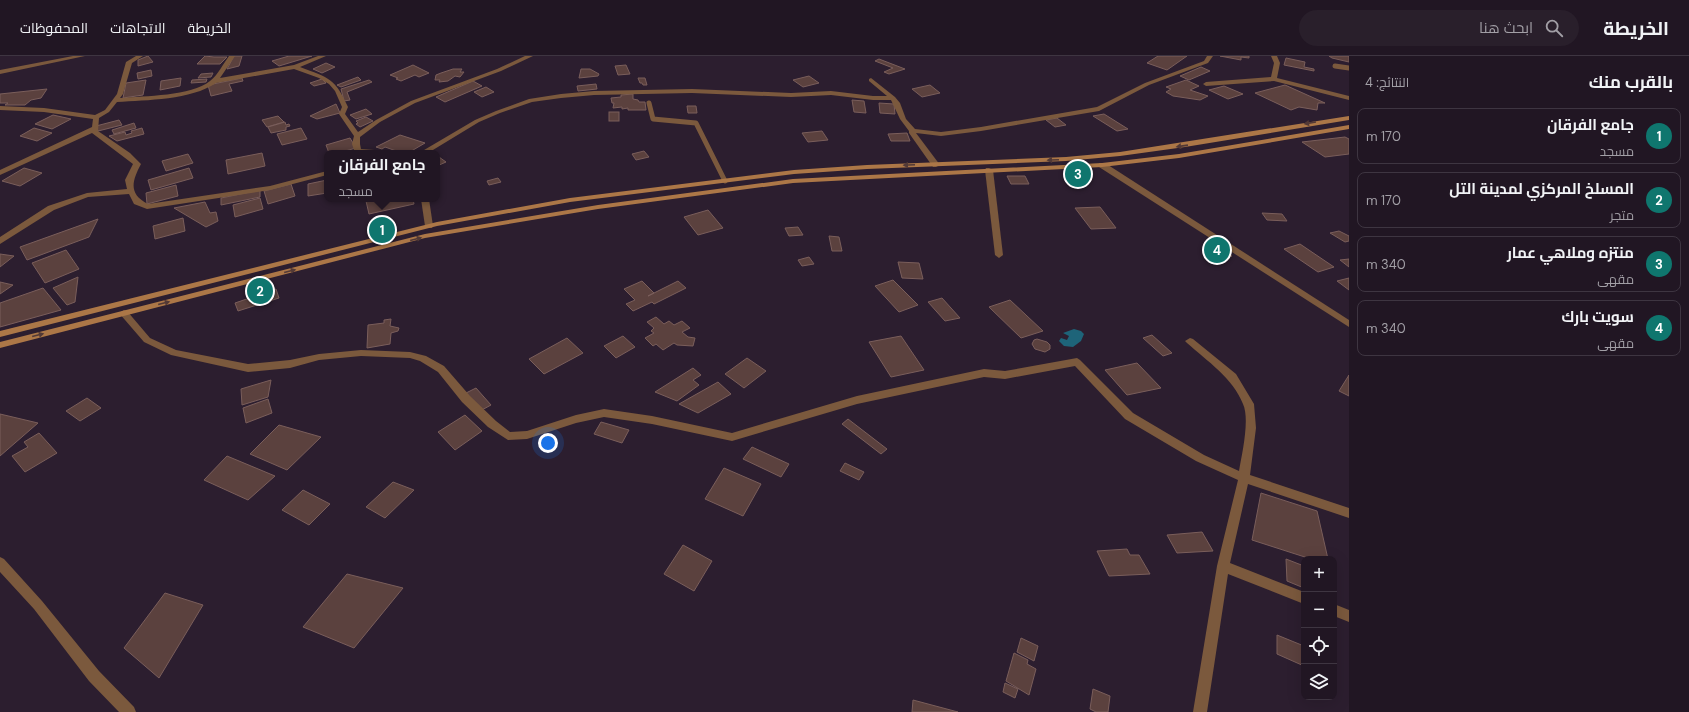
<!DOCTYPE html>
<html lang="ar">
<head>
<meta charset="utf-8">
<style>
  :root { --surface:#211623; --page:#291f2b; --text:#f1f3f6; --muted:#a29fa6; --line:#3e3541; --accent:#0f766e }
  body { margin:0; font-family:"DM Sans",Cairo,sans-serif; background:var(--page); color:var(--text); direction:rtl }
  .controls { position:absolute; right:12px; bottom:12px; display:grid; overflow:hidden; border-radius:8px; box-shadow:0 4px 16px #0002 }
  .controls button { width:36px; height:36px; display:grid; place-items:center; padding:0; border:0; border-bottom:1px solid var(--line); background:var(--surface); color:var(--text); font:20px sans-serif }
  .you { position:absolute; left:548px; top:387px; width:14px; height:14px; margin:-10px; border:3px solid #fff; border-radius:50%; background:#1a73e8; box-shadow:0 0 0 6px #1a73e833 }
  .badge { display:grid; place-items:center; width:26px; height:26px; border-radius:50%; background:var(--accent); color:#fff; font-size:13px; font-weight:700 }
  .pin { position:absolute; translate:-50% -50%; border:2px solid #fff; box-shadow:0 1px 4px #0006 }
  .popup { position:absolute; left:324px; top:94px; width:116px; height:52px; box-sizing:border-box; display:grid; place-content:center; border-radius:8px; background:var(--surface); filter:drop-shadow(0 1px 3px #0005); font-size:13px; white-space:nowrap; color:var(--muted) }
  .popup b { font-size:15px; color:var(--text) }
  .popup::after { content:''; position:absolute; left:50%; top:100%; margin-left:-8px; border:8px solid transparent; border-top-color:var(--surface) }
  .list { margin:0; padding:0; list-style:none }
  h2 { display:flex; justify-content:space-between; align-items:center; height:52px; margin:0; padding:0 16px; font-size:17px }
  h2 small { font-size:13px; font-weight:400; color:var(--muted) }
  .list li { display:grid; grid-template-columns:26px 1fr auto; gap:12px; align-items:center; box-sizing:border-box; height:56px; margin:0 8px 8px; padding:0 8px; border:1px solid var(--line); border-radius:8px }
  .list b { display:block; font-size:15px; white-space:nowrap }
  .list p { margin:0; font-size:13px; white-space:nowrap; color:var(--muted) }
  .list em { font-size:13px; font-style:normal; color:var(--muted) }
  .icon { flex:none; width:22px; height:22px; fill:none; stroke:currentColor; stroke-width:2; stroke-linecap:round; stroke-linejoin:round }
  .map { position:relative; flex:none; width:1349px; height:656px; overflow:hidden; direction:ltr }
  header { display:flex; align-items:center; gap:24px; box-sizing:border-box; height:56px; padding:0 20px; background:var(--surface); border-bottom:1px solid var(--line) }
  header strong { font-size:19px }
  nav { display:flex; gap:22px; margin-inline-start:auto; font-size:14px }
  .search { width:280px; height:36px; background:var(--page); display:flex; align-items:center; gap:10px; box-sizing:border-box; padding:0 14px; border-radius:22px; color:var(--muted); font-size:15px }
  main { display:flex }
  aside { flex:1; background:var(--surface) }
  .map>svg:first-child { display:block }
  .water { fill:#1e6479 }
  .building { fill:#5b413e; stroke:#7a5e5b }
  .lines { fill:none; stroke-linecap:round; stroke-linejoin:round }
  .lane { stroke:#7b593d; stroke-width:5 }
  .street { fill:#7b593d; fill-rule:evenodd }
  .secondary { fill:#ac7747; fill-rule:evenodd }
  .oneway { fill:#523936 }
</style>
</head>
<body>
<header>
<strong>الخريطة</strong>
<div class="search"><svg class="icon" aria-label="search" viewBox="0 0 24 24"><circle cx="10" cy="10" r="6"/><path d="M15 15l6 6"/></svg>ابحث هنا</div>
<nav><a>الخريطة</a><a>الاتجاهات</a><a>المحفوظات</a></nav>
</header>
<main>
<aside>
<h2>بالقرب منك<small>النتائج: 4</small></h2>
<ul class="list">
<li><span class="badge">1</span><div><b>جامع الفرقان</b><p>مسجد</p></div><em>170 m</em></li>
<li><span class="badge">2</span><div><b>المسلخ المركزي لمدينة التل</b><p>متجر</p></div><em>170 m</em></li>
<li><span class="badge">3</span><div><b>منتزه وملاهي عمار</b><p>مقهى</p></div><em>340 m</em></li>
<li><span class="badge">4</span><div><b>سويت بارك</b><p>مقهى</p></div><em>340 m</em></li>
</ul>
</aside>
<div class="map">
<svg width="1349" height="656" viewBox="0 0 1349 656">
  <rect width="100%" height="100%" fill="#2c1e2f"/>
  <path class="water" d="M1074,273l7,2 3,3 -3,7 -8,6 -9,-1 -5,-5 2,-3 6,2 2,-4 -6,-3z"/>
  <g class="building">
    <path d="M148,0l5,6 -15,4v-6z"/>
    <path d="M205,0l9,1h13l-7,7h-23z"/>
    <path d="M234,0h8l-3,10 -12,3z"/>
    <path d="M289,0h23l-33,10 -7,-5z"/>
    <path d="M1158,0h29l-20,14 -20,-7z"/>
    <path d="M1220,0h29v2l-8,-1v3z"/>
    <path d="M1329,0h20v6l-17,-4z"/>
    <path d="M1286,2l19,4 -1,5 10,2v2l-30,-6z"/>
    <path d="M879,3l26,10 -16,5 -5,-2 9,-4 -18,-7z"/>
    <path d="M326,7l9,4 -13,6 -9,-4z"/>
    <path d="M413,9l16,8 -10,4 -4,-2 -14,6 -5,-2 2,-1 -8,-3z"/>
    <path d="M626,9l4,9 -12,1 -3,-9z"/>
    <path d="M1201,11l9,4 -21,9 -9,-4z"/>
    <path d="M453,13h9l-2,3h4l-4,5 -5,-1 -7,5 -9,1 1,-2h-5l1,-5 5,-2z"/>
    <path d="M581,13h9l9,5 -1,2 -19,2z"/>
    <path d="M151,14l1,6 -14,3 -1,-6z"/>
    <path d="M213,17l-2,4 -13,1 3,-4z"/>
    <path d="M809,20l10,7 -16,4 -10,-7z"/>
    <path d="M358,21l3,3 -20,7 -4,-2z"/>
    <path d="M181,22l-1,8 -20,4 1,-9z"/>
    <path d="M242,22l1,3 -14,3 3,7 -21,5 -3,-11z"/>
    <path d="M638,22h7l2,7h-4l-1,-2h-2z"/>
    <path d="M207,23l-1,3 -15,1 1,-3z"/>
    <path d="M322,23l4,4 -12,3 -4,-3z"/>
    <path d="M146,24l-3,15 -20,3 3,-15z"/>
    <path d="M369,24l3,2 -25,10 3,8 -6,1 -3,-12z"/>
    <path d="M1186,24l13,6 -9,4 18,6 -8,4 -27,-4 -7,-4 5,-3 -5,-2z"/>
    <path d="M473,25l9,5 -37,16 -9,-5z"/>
    <path d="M596,28l1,5 -19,2 -1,-5z"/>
    <path d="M930,29l10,8 -18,4 -10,-8z"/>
    <path d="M1285,29l40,18h-7l-1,7 -18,-3 -8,3 -36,-17z"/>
    <path d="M1224,30l19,8 -15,5 -19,-9z"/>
    <path d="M486,31l8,5 -12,5 -8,-5z"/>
    <path d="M47,33l-6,9 -10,2 -6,5h-20l3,-2h-8v-9z"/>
    <path d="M633,38v5l5,1 1,2h6l1,8h-18v-2l-6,1v-2l-9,1 1,-5h-2l-1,-5 10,-1v-2z"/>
    <path d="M852,44l12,1 2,12 -12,-1z"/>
    <path d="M879,47l15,1 1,10 -15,-1z"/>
    <path d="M336,48l4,9 -23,6 -7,-3z"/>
    <path d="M687,50h9l1,7h-9z"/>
    <path d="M366,53l6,5 -16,5 -6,-4z"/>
    <rect x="609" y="56" width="10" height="9"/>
    <path d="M1104,58l24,15 -11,2 -24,-15z"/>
    <path d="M53,59l18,4 -19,10 -17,-5z"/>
    <path d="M278,60l6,6 -17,5 -5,-7z"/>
    <path d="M366,61l7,4 -13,6 -4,-3 2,-1 -2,-2z"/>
    <path d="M1057,62l9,7 -11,2 -9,-7z"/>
    <path d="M119,64l3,5 -24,6 -2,-5z"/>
    <path d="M285,66l1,3 3,-1 1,2 -4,1v3l-15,3 -3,-6z"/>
    <path d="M134,67l2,5 -22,6 -2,-4z"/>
    <path d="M34,72l18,5 -15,8 -17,-5z"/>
    <path d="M142,72l2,6 -27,7 -8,-5 16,-4 1,3 6,-2 -1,-2z"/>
    <path d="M301,72l6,11 -25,6 -5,-11z"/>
    <path d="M822,75l6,9 -20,2 -6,-9z"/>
    <path d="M907,77l3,8h-19l-3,-7z"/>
    <path d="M400,79l25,8 -17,10h-6l-17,-6 -3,2 -6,-2z"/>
    <path d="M1345,81l4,2v15l-24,3 -23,-15z"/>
    <path d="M350,82l6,10 -18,5h-9l-3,-8z"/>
    <path d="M644,95l5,6 -13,3 -4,-6z"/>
    <path d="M262,97l3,13 -37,8 -2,-14z"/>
    <path d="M188,98l5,9 -27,8 -4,-10z"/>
    <path d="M439,101l7,5 -9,4v-7z"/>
    <path d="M24,112l18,5 -22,13 -18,-5z"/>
    <path d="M189,112l4,10 -42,12 -3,-10z"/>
    <path d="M1007,120h18l4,8h-18z"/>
    <path d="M498,122l3,4 -12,3 -2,-4z"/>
    <path d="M327,124v13l-19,3v-12z"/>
    <path d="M291,128l4,12 -27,8 -4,-13z"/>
    <path d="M176,129l2,11 -31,8 -1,-11z"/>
    <path d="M260,134v7l-39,8v-7z"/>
    <path d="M260,142l3,11 -28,8 -2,-12z"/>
    <path d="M375,143h38l1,5 -45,10 -3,-13z"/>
    <path d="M205,146l5,11 6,-1 2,9 -12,6 -32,-19z"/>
    <path d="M1100,151l16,21 -25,1 -16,-21z"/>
    <path d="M708,154l15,18 -25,7 -14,-18z"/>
    <path d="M1262,157l20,1 5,7 -20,-1z"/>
    <path d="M183,162l2,13 -30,8 -2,-13z"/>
    <path d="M98,163l-9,18 -62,23 -7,-13z"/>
    <path d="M798,171l5,8 -14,1 -4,-8z"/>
    <path d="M1339,175l10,5v5l-4,1 -15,-9z"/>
    <path d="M829,180l10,1 3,14h-10z"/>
    <path d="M1212,187l20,13 -12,5 -16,-11 5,-1 -5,-4z"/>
    <path d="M1300,188l34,23 -16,5 -34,-23z"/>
    <path d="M66,194l13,19 -34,14 -13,-20z"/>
    <path d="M0,198l14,2 -14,11z"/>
    <path d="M809,201l5,7 -12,2 -4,-6z"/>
    <path d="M1349,203v8l-9,-7z"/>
    <path d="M898,206l21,1 4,16 -21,-1z"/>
    <path d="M78,221l-3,25 -8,3 -14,-17z"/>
    <path d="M1349,222v12l-12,-9z"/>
    <path d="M893,224l25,25 -19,7 -24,-26z"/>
    <path d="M642,225l12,12 -6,3 30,-15 8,7 -32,16 -2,-2 -19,9 -7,-7 9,-4 -11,-11z"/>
    <path d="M0,226l13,3 -13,9z"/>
    <path d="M43,232l18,22 -61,17v-24z"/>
    <path d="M276,233l3,9 -41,13 -3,-8z"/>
    <path d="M942,242l18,20 -15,3 -17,-19z"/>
    <path d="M1010,244l33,31 -22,7 -32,-31z"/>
    <path d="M656,261l8,7 5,-3 5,4 8,-4 8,7 -8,4 6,5 7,1 -2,8 -16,-1 -3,-2 -11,7 -7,-6 -3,2 -8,-8 9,-5 -3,-2 3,-3 -7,-6z"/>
    <path d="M391,263l-1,7 9,2 -1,3 -7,2 -1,11 -23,4 1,-23 16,-2v-3z"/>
    <path d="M1152,279l20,18 -9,3 -20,-18z"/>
    <path d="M623,280l12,11 -19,11 -12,-12z"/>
    <path d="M901,280l23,34 -33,7 -22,-35z"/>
    <path d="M567,282l16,15 -39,21 -15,-15z"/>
    <path d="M1037,283l10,3 3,3v4l-5,3 -10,-3 -3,-5 2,-4z"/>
    <path d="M747,302l19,13 -22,17 -19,-14z"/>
    <path d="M1137,307l24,25 -34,7 -22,-25z"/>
    <path d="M693,312l8,7 -8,5 6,5 -22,16 -22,-9z"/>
    <path d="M1349,319v21l-10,-5z"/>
    <path d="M271,324l-3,17 -26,8 -1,-16z"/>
    <path d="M718,326l13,12 -33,19 -19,-9z"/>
    <path d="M476,332l15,17 -11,6 -14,-18z"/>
    <path d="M87,342l14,10 -21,13 -14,-10z"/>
    <path d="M268,343l4,14 -26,10 -3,-15z"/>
    <path d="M0,358l38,9 -38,33z"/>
    <path d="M465,359l17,16 -27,19 -17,-18z"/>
    <path d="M848,363l39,30 -6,5 -39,-30z"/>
    <path d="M601,366l28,8 -7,13 -28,-9z"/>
    <path d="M279,369l42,12 -34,33 -37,-16z"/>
    <path d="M39,377l18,20 -32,19 -13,-16 16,-9 -4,-5z"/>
    <path d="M752,391l37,17 -8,13 -38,-18z"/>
    <path d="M227,400l48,20 -27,24 -44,-20z"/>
    <path d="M845,407l19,9 -5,8 -19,-9z"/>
    <path d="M724,412l37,16 -18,32 -38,-17z"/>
    <path d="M393,426l21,8 -29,28 -19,-11z"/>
    <path d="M303,434l27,14 -21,21 -27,-15z"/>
    <path d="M1261,437l56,18 11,48h-17l-59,-19z"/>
    <path d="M1202,476l11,19 -36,2 -10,-18z"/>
    <path d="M683,489l29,16 -18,30 -30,-17z"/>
    <path d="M1127,493l3,6h9l11,19 -41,2 -12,-25z"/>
    <path d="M1286,503l18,7v22l-17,-7z"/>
    <path d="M347,518l56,14 -49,60 -51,-21z"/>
    <path d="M165,537l38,12 -44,73 -35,-30z"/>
    <path d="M1277,579l27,11v20l-27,-12z"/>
    <path d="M1021,582l17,8 -4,15 -17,-9z"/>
    <path d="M1014,597l14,7 -1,4 9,5 -7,26 -23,-14z"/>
    <path d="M1005,627l13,6 -3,9 -12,-6z"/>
    <path d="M1093,633l17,7 -2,16h-12l-6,-3z"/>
    <path d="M913,644l45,12h-46z"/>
  </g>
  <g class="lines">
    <g class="lane">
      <path d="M1335,10l14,2"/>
      <path d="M649,47l4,16 43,4 29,58"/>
    </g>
    <g class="street">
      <path d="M73,0h12l-85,18v-4z"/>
      <path d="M136,0h7l-11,7 -9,31 -3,4c25,-2 71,-2 90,-17 8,-6 13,-17 19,-25h6l-15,22 74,-13 24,-9h8l-26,11c29,11 35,11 48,40l-3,7 13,18 18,-12 35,-19 86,-32 28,-13h8l-32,15 -86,32 -35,19 -20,15v7l1,5 27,2 4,2h-37l-3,-9 2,-8 -15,-22 3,-7 -7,-16 -6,-7 -10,-6 -25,-9 -78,14c-25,17 -69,17 -99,19l-8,10 -10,6 -1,13 32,22 11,11c-9,17 -13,30 7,40l122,-18 57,-15v4l-57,15 -123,19 -13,-5 -5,-10 -41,3 -34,13 -54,34v-7l48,-31 39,-13 40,-4 -2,-9 8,-16 -41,-31 -92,42v-5l92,-43 1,-8 -49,-7 -44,-2v-4l44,2 51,7 10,-5 12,-16 9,-32z"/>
      <path d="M1207,0h6l-5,7 -59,22 -50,26 -118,20 -40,5 -25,-3 24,32 -4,2h-3l-24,-34v-2l-9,-12 -9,-19h-18l-42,-5 -40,2 -99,-4 -98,2 -33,3 -29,4 -32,11 -21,9 -51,31h-9l56,-33 21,-9 33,-12 32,-5 33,-3 98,-2 99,4 40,-2 42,5h14l-18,-15v-2l2,-1 24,19 5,6 6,16 9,10 26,3 40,-5 116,-20 48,-24 59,-22z"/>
      <path d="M1271,0h6l3,7 -3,15 72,18v4l-75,-19 -68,5 -3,-2 3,-2 65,-5 3,-14z"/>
      <path d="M1099,107h6l244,157v7l-250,-160z"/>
      <path d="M986,112h3l4,2 10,85 -4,3 -4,-3 -10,-85z"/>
      <path d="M421,143h8l4,27 -1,2h-3l-4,-2z"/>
      <path d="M124,254l3,1 23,27 26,12 72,14 42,-4 29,-6 42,-4 49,2 16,4 18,10 26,30 26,25 14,11 17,-1 49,-16 28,-6 48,7 80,17 125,-37 127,-27 21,2 72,-13 3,2 53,53 71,42 35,16c3,-17 11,-52 4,-67 -10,-26 -36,-43 -56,-61l-2,-2 5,-3 3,1 43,35 18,30 2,24 -6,47 99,33v10l-101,-34 -18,79 74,29v12l-76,-30 -21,138h-14l24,-146 21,-86 -42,-19 -71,-42 -50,-53 -70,13 -21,-2 -127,27 -125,37 -80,-17 -48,-7 -28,6 -49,16 -19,1 -20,-13 -26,-25 -24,-30 -18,-11 -10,-3 -49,-2 -42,4 -29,8 -42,4 -77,-17 -27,-13 -25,-29z"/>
      <path d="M0,501l4,2 38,42 57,70 35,36 2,5h-17l-30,-31 -55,-72 -34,-37z"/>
      <path d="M1334,548l15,6v12l-15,-6z"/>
    </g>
    <g class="secondary">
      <path d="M1349,60v4l-164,27 -65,9 -54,5 -199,8 -73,5 -224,28 -133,24 -437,111v-6l437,-109 133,-24 224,-28 73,-5 199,-8 54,-5z"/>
      <path d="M1349,69v4l-170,29 -77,9 -309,16 -195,26 -173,29 -425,110v-6l425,-108 173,-29 195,-26 309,-16 77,-9z"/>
    </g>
  </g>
  <defs><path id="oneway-solid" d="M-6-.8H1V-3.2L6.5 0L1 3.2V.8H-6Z"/></defs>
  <g class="oneway">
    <use href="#oneway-solid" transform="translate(1310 67) rotate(171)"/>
    <use href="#oneway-solid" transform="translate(1182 90) rotate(172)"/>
    <use href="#oneway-solid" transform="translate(1053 104) rotate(177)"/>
    <use href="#oneway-solid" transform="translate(909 109) rotate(178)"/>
    <use href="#oneway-solid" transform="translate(416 183) rotate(-14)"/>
    <use href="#oneway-solid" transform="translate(290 215) rotate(-14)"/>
    <use href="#oneway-solid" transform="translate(164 247) rotate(-14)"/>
    <use href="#oneway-solid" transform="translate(38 279) rotate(-14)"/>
  </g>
</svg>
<div class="controls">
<button>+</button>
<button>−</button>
<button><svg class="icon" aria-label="locate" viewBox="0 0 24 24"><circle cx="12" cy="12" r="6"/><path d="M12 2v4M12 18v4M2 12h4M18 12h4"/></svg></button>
<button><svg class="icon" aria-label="layers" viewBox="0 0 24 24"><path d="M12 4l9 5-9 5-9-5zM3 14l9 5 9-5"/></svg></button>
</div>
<div class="you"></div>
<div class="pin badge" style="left:382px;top:174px">1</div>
<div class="popup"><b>جامع الفرقان</b>مسجد</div>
<div class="pin badge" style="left:260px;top:235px">2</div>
<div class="pin badge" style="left:1078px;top:118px">3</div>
<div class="pin badge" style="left:1217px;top:194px">4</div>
</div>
</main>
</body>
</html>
